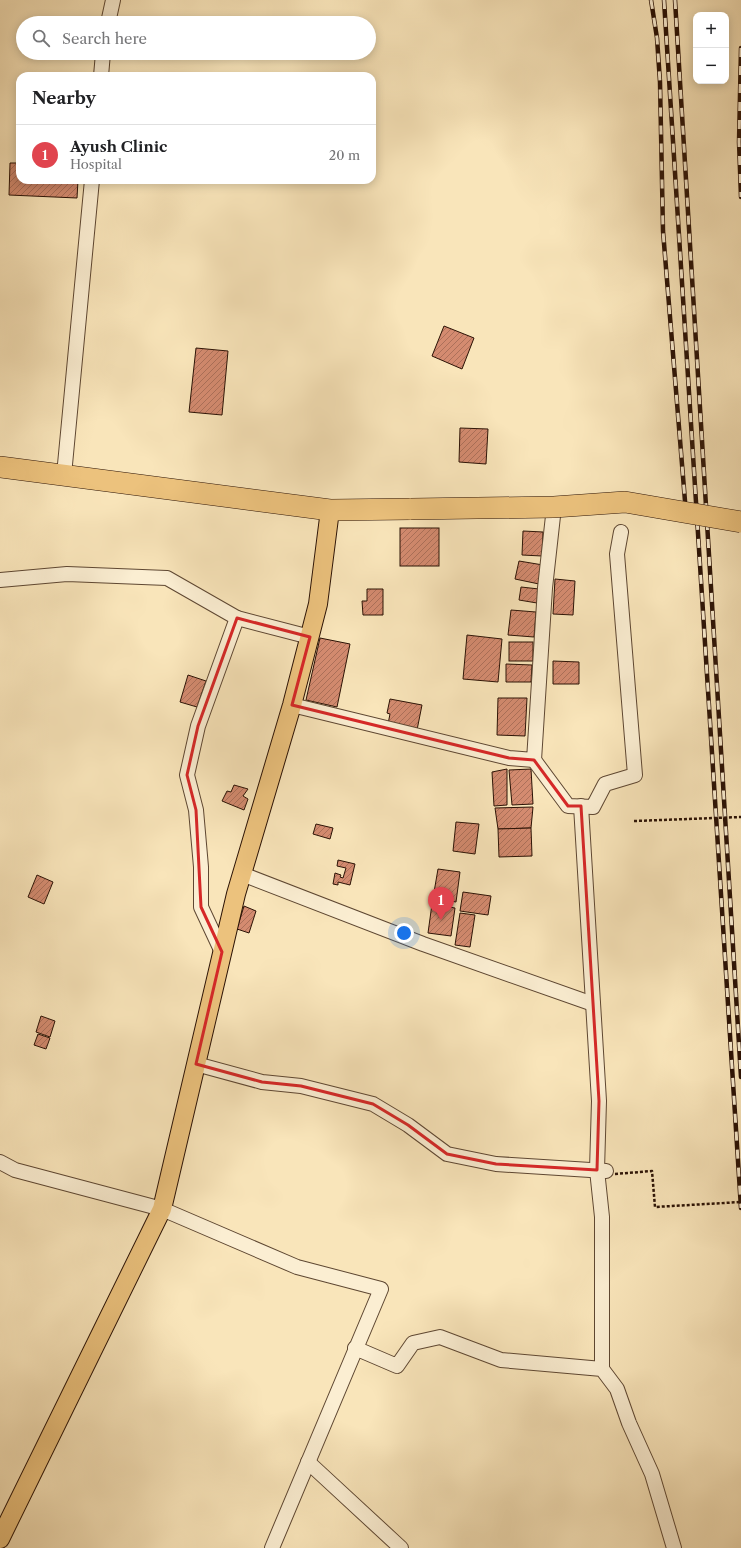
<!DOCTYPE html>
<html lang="en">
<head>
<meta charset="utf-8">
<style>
  :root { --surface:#fff; --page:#f6f6f6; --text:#202124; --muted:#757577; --line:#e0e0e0; --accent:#8f2418 }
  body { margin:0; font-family:"Libre Caslon Text",serif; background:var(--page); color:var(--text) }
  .controls { position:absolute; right:12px; top:12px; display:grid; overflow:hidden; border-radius:8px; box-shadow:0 2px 10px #0003 }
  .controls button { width:36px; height:36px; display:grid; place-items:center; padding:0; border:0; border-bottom:1px solid var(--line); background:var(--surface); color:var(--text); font:20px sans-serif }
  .you { position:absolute; left:404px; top:933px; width:14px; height:14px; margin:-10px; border:3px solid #fff; border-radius:50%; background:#1a73e8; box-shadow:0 0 0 6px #1a73e833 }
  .badge { display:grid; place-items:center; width:26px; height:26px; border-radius:50%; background:var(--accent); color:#fff; font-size:13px; font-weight:700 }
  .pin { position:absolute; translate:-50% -33px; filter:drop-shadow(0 1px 2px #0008) }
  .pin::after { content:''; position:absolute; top:21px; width:14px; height:12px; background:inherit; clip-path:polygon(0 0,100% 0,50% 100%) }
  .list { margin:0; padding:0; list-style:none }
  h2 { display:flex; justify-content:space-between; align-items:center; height:52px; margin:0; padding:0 16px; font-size:17px }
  h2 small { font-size:13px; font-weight:400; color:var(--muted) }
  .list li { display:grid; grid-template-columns:26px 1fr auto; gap:12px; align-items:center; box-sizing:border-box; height:60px; padding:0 16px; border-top:1px solid var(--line) }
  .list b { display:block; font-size:15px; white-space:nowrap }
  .list p { margin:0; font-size:13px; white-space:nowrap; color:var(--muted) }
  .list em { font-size:13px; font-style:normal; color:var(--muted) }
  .icon { flex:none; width:22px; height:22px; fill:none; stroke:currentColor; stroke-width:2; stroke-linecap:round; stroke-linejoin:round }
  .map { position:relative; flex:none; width:741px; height:1548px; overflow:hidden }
  .search { position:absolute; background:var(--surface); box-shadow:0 2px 10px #0003; left:16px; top:16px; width:360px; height:44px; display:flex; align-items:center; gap:10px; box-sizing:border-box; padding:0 14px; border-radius:22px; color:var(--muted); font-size:15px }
  .panel { position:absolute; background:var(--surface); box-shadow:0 2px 10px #0003; left:16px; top:72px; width:360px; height:112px; border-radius:12px }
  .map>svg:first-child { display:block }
  .building { fill:url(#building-hatch); stroke:#2b1205 }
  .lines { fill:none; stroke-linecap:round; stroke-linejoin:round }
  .minor-casing { stroke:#5e4732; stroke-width:16 }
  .major-casing { stroke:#2b1205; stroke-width:20 }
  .highway-casing { stroke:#2b1205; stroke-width:22 }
  .minor { stroke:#fbeed2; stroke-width:14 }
  .major { stroke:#ecc27d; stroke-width:18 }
  .highway { stroke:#ecc27d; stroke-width:21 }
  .rail-casing { stroke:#2b1205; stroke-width:4.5 }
  .rail { stroke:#fbeed2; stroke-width:3; stroke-dasharray:9; stroke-linecap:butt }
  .highway-bridge-casing { stroke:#2b1205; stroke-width:22; stroke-linecap:butt }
  .path-bridge { stroke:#2b1205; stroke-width:2.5; stroke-dasharray:3 2; stroke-linecap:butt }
  .highway-bridge { stroke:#ecc27d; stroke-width:21 }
  .marked { fill:none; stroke:#d62828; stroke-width:3; stroke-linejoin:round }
</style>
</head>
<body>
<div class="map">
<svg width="741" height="1548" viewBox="0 0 741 1548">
  <defs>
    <pattern id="building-hatch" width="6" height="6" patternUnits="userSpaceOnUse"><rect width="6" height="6" fill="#d48b70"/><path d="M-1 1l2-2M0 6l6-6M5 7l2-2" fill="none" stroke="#ac705a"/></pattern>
  </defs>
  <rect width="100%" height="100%" fill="#f9e5ba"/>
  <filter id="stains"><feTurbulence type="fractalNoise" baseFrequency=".005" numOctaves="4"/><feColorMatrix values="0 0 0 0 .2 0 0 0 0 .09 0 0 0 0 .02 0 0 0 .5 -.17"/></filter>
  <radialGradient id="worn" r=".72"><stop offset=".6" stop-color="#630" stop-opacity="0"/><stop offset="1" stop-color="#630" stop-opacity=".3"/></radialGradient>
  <g class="building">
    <path d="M10,163h10v17h58l-1,18 -68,-3z"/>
    <path d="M444,326l30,12 -12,31 -30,-13z"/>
    <path d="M196,348l32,3 -6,64 -33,-3z"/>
    <path d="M460,428l28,1 -2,35 -27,-2z"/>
    <rect x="400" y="528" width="39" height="38"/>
    <path d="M523,531l20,1 -1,24 -20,-1z"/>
    <path d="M519,561l24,4 -4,19 -24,-5z"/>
    <path d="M555,579l20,2 -2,34 -20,-1z"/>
    <path d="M521,587l18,2 -2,14 -18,-3z"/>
    <path d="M367,589h16v26h-20l-1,-14h5z"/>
    <path d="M511,610l25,2 -2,25 -26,-2z"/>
    <path d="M467,635l35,4 -4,43 -35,-3z"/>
    <path d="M320,638l30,6 -13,63 -31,-7z"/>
    <rect x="509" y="642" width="24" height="19"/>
    <path d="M553,661l26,1v22h-26z"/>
    <path d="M506,664l26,1 -1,17h-25z"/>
    <path d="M188,675l18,6 -9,26 -17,-5z"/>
    <path d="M498,698h29l-2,38 -28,-1z"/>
    <path d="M390,699l32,6 -5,25 -29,-6 2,-10 -3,-1z"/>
    <path d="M507,769v36l-13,1 -2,-34z"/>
    <path d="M531,769l2,35 -21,1 -3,-35z"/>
    <path d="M234,785l14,4 -5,7 5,3 -4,11 -22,-9 5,-10 4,1z"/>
    <path d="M533,807l-2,21 -33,1 -3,-21z"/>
    <path d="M456,822l23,2 -4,30 -22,-3z"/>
    <path d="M316,824l17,4 -3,11 -17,-5z"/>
    <path d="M531,828l1,28 -33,1 -1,-28z"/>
    <path d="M338,860l17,4 -5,21 -12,-3v3l-5,-1 2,-11 6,2 -1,2 3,1 3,-10 -9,-2z"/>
    <path d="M438,869l22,3 -4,30 -23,-4z"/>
    <path d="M37,875l16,7 -9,22 -16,-7z"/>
    <path d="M463,892l28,4 -3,19 -28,-4z"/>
    <path d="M432,904l23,4 -4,28 -23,-3z"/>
    <path d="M244,906l12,5 -7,22 -12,-4z"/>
    <path d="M460,913l15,2 -5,32 -15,-2z"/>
    <path d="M41,1016l14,5 -5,16 -14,-5z"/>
    <path d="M38,1034l12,4 -4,11 -12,-4z"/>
  </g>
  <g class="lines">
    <g class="minor-casing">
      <g id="minor">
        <path d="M108,23l5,-23"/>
        <path d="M101,76l2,-23"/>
        <path d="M64,475l28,-295"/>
        <path d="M0,580l67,-6 100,4 70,40"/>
        <path d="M292,705l217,53 25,2 11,-172 9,-81"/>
        <path d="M534,760l34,46 25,1 12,-23 30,-9 -18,-221 4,-22"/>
        <path d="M581,806l18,295 -2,69 5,47v152"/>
        <path d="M242,874l181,70 170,60"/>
        <path d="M222,952l-21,-45v-40l-5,-57 -9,-35 11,-49 39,-108 73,19"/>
        <path d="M196,1064l66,18 39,4 72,18 35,21 39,29 49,10 110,7"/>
        <path d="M0,1162l15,8 147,39 135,58 84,22 -109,259"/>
        <path d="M355,1348l42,18 16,-23 27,-6 61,23 101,9 15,20 12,34 23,51 22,74"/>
        <path d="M308,1462l93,86"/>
      </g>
    </g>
    <g class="major-casing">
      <path id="major" d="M0,1539l162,-330 74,-315 56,-189 26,-101 12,-94"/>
    </g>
    <g class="highway-casing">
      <path id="highway" d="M0,467l330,43 81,-1"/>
    </g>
    <use href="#minor" class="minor"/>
    <use href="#major" class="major"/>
    <use href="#highway" class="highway"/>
    <g class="rail-casing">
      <g id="rail">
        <path d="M651,0l6,38 3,44 3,149 22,270"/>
        <path d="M664,0l77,1208"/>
        <path d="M675,0l66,1077"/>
        <path d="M741,48l-2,94 2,55"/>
      </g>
    </g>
    <use href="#rail" class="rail"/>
    <g class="highway-bridge-casing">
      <path id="highway-bridge" d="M411,509l143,-2 71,-5 116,20"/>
    </g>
    <g class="path-bridge">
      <path d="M634,821l107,-4"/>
      <path d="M615,1174l37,-3 3,36 86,-5"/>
    </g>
    <use href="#highway-bridge" class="highway-bridge"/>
  </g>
  <path class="marked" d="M237,618l73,19 -18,68 217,53 25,2 34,46h13l18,295 -2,69 -101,-6 -49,-10 -39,-29 -35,-21 -72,-18 -39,-4 -66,-18 26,-112 -21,-45 -5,-97 -9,-35 11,-49z"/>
  <rect width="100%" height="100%" filter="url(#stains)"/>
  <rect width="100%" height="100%" fill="url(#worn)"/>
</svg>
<div class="controls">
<button>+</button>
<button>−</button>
</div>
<div class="you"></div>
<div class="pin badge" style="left:441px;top:920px;background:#e0444e">1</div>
<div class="search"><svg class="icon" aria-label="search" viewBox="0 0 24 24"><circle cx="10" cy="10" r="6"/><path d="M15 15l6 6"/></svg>Search here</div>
<section class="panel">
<h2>Nearby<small></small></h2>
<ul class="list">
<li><span class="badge" style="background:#e0444e">1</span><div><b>Ayush Clinic</b><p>Hospital</p></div><em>20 m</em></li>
</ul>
</section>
</div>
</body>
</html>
